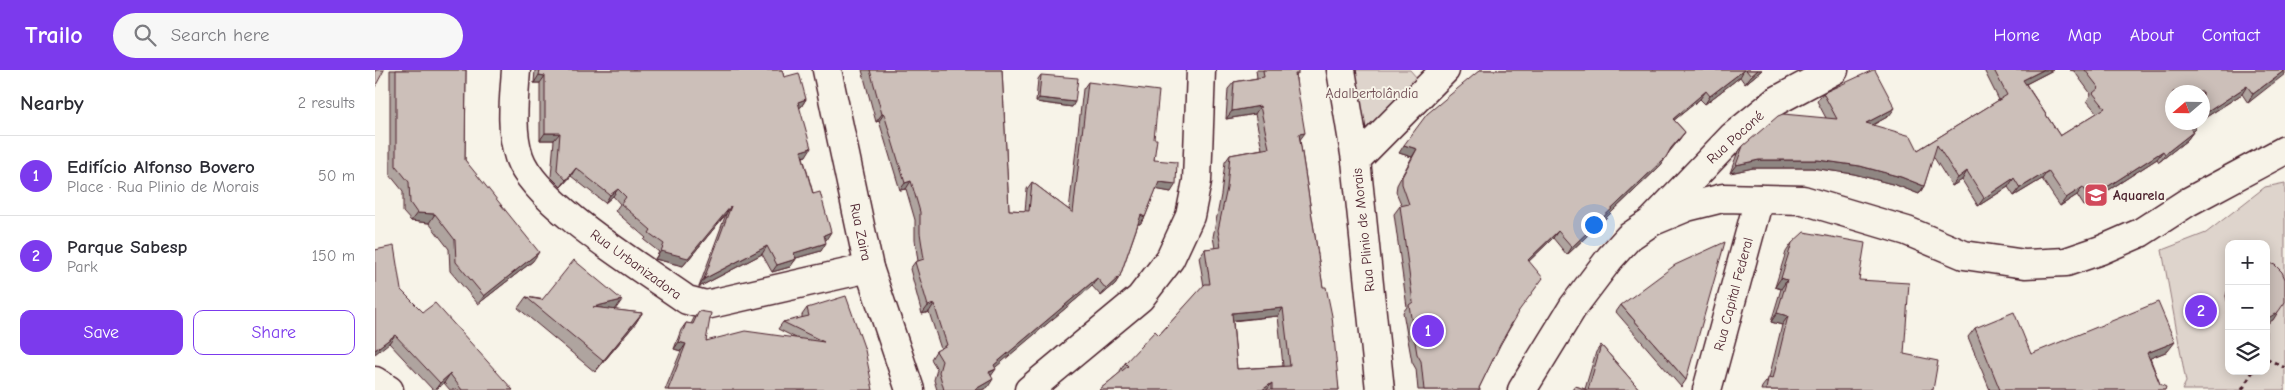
<!DOCTYPE html>
<html lang="en">
<head>
<meta charset="utf-8">
<style>
  :root { --surface:#fff; --page:#f7f7f7; --text:#2b2b33; --muted:#7c7c81; --line:#e1e1e2; --accent:#7c3aed }
  body { margin:0; font-family:"Comic Neue",sans-serif; background:var(--page); color:var(--text) }
  .controls { position:absolute; right:15px; bottom:15px; display:grid; overflow:hidden; border-radius:10px; box-shadow:0 2px 12px #0003 }
  .controls button { width:45px; height:45px; display:grid; place-items:center; padding:0; border:0; border-bottom:1px solid var(--line); background:var(--surface); color:var(--text); font:25px sans-serif }
  .compass { position:absolute; left:1790px; top:15px; width:45px; height:45px; border-radius:50%; background:var(--surface); box-shadow:0 2px 12px #0003; rotate:250deg }
  .you { position:absolute; left:1218px; top:154px; width:18px; height:18px; margin:-12px; border:4px solid #fff; border-radius:50%; background:#1a73e8; box-shadow:0 0 0 8px #1a73e833 }
  .badge { display:grid; place-items:center; width:32px; height:32px; border-radius:50%; background:var(--accent); color:#fff; font-size:16px; font-weight:700 }
  .pin { position:absolute; translate:-50% -50%; border:2px solid #fff; box-shadow:0 1px 5px #0006 }
  .list { margin:0; padding:0; list-style:none }
  h2 { display:flex; justify-content:space-between; align-items:center; height:65px; margin:0; padding:0 20px; font-size:21px }
  h2 small { font-size:16px; font-weight:400; color:var(--muted) }
  .list li { display:grid; grid-template-columns:32px 1fr auto; gap:15px; align-items:center; box-sizing:border-box; height:80px; padding:0 20px; border-top:1px solid var(--line) }
  .list b { display:block; font-size:19px; white-space:nowrap }
  .list p { margin:0; font-size:16px; white-space:nowrap; color:var(--muted) }
  .list em { font-size:16px; font-style:normal; color:var(--muted) }
  .actions { display:flex; gap:10px; padding:15px 20px }
  .actions a { flex:1; padding:11px 0; border:1px solid var(--accent); border-radius:10px; text-align:center; font-size:18px; color:var(--accent) }
  .actions .main { background:var(--accent); color:#fff }
  .icon { flex:none; width:28px; height:28px; fill:none; stroke:currentColor; stroke-width:2; stroke-linecap:round; stroke-linejoin:round }
  .map { position:relative; flex:none; width:1910px; height:320px; overflow:hidden }
  header { display:flex; align-items:center; gap:30px; box-sizing:border-box; height:70px; padding:0 25px; background:var(--accent); color:#fff }
  header strong { font-size:24px }
  nav { display:flex; gap:28px; margin-inline-start:auto; font-size:18px }
  .search { width:350px; height:45px; background:var(--page); display:flex; align-items:center; gap:12px; box-sizing:border-box; padding:0 18px; border-radius:28px; color:var(--muted); font-size:19px }
  main { display:flex }
  aside { flex:1; background:var(--surface) }
  .map>svg:first-child { display:block }
  .green { fill:#ded4cc; stroke:#947a7c; fill-rule:evenodd }
  .lines { fill:none; stroke-linecap:round; stroke-linejoin:round }
  .minor-casing { stroke:#4a1f2b; stroke-width:31 }
  .secondary-casing { stroke:#4a1f2b; stroke-width:31 }
  .path { stroke:#4a1f2b; stroke-width:3; stroke-dasharray:5 4; stroke-linecap:butt }
  .minor { stroke:#f7f3e8; stroke-width:28 }
  .secondary { stroke:#f7f3e8; stroke-width:28 }
  .wall { fill:#afa49f; stroke:#4a1f2b; fill-rule:evenodd }
  .shaded-wall { fill:#8f8682; stroke:#4a1f2b }
  .building { fill:#ccbfb9; stroke:#4a1f2b; fill-rule:evenodd }
  .labels { text-anchor:middle; stroke-width:4; stroke-linejoin:round; paint-order:stroke }
  .park-label { font-size:14px; fill:#6f4c53; stroke:#f7f3e8 }
  .street-label { font-size:14px; fill:#4a1f2b; stroke:#f7f3e8 }
  .poi-label { font-size:14px; font-weight:bold; fill:#4a1f2b; stroke:#f7f3e8; text-anchor:start }
</style>
</head>
<body>
<header>
<strong>Trailo</strong>
<div class="search"><svg class="icon" aria-label="search" viewBox="0 0 24 24"><circle cx="10" cy="10" r="6"/><path d="M15 15l6 6"/></svg>Search here</div>
<nav><a>Home</a><a>Map</a><a>About</a><a>Contact</a></nav>
</header>
<main>
<aside>
<h2>Nearby<small>2 results</small></h2>
<ul class="list">
<li><span class="badge">1</span><div><b>Edifício Alfonso Bovero</b><p>Place · Rua Plinio de Morais</p></div><em>50 m</em></li>
<li><span class="badge">2</span><div><b>Parque Sabesp</b><p>Park</p></div><em>150 m</em></li>
</ul>
<div class="actions"><a class="main">Save</a><a>Share</a></div>
</aside>
<div class="map">
<svg width="1910" height="320" viewBox="0 0 1910 320">
  <rect width="100%" height="100%" fill="#f7f3e8"/>
  <filter id="ink" filterUnits="userSpaceOnUse"><feTurbulence type="fractalNoise" baseFrequency=".02" numOctaves="2"/><feDisplacementMap in="SourceGraphic" scale="10" xChannelSelector="R" yChannelSelector="G"/><feConvolveMatrix kernelMatrix="1 2 1 2 8 2 1 2 1" color-interpolation-filters="sRGB"/></filter>
  <g filter="url(#ink)">
    <g class="green">
      <path d="M972,0h63l7,8 -61,63z"/>
      <path d="M1910,113v207h-103l4,-8 -24,-132 44,-17 59,-46zM1854,174h37v127h-37z"/>
    </g>
    <g class="lines">
      <g class="minor-casing">
        <g id="minor">
          <path d="M141,0c-2,29 -6,60 3,87 16,47 126,113 168,143l19,5 163,-37"/>
          <path d="M452,0l42,198 41,122"/>
          <path d="M966,0l15,90 24,230"/>
          <path d="M981,90l89,-90"/>
          <path d="M1276,152l82,-86 43,-35 58,-31"/>
          <path d="M0,311l14,9"/>
          <path d="M654,320l111,-92 30,-39 20,-43 7,-35 4,-111"/>
          <path d="M1332,320l52,-191"/>
        </g>
      </g>
      <g class="secondary-casing">
        <path id="secondary" d="M1147,320l51,-83 37,-49 19,-21 22,-15 36,-15 36,-9 80,2 104,31 57,24 61,9 41,-2 35,-12 39,-17 48,-31 97,-52"/>
      </g>
      <g class="path">
        <path d="M1891,288l19,10"/>
        <path d="M1867,320l11,-19"/>
      </g>
      <use href="#minor" class="minor"/>
      <use href="#secondary" class="secondary"/>
    </g>
    <g class="wall">
      <path d="M15,0h76l-1,90 68,101 -55,43 -28,-33 -1,-22 -20,-26 -18,-2 -8,-9v-21l-13,-16z"/>
      <path d="M160,0h247l2,7 22,22 -5,8h-2l7,49 -3,1 23,83h-1l-4,11 -25,7v1l-6,8 -18,5 -10,-18 -63,33 27,-73 -43,52 -28,-7 4,-7 -15,-12 2,-2 -31,-27 5,-7 -7,-8 -8,7 -34,-27 -10,11 -10,-10 3,-37h-14v-57h-6z"/>
      <path d="M487,0h140l7,140 16,1 2,-22 5,-7 37,28 14,-121 5,-7 66,57v21l17,32 -15,-3 -11,28 -5,7h-2l-18,52 -5,8 -14,12 -9,-10 -97,81 -4,9 -3,11 -6,3h-45l-3,-10 3,-11 -6,-10 5,-8 5,-2 -12,-37 -7,2 -12,-45 5,-7 3,-1 -3,-21v-20l-9,-31 -6,1 -21,-69 -3,1z"/>
      <path d="M881,0h42l-2,8 4,62 39,250h-240l22,-18 -1,-1 5,-8 34,-28 45,-49 -5,-29 6,-8 10,-1 -2,-11 8,-42 4,-33 5,-7 32,-6 -7,-35 -29,5 2,-30 6,-7 23,-4zM903,246l5,50 -46,3 -4,-48z"/>
      <path d="M1105,0h282l-17,14 -5,-7 -35,27 -5,-5 -26,21 11,12 -16,20 -8,13 -94,90 -14,-17 -24,23 -11,53 -18,31 -21,43 1,2h-62l-2,-21 -4,-7 -9,-50 4,-5 -13,-93 6,-8h2l-6,-14 1,-7 15,-28 -13,-4z"/>
      <path d="M1609,0h69l-27,14 34,52 37,-23 -10,-12 4,-7 -17,-23 -4,-1h215l-37,33 -6,-9 -39,25v-27l-9,37 -2,1 1,2 -6,8 -28,22 -2,-3 -73,47 -7,-11 -17,11 -18,-27 -28,17 -6,-9 -30,19 -16,-26 -10,6 -19,-30 -9,30 -5,8 -23,-9 -42,-11 -42,-6h-59l-23,5 7,-19 6,-8 83,-28 -9,-17 6,-8 66,23 -17,9 46,25 81,-50z"/>
      <path d="M666,5l31,32 -36,-5 2,-23z"/>
      <path d="M1417,173l67,37 45,74 29,36h-172l1,-3 7,-9 13,-53 -11,-3 10,-33 -6,-2 11,-35z"/>
      <path d="M1854,215v23l-3,-12z"/>
      <path d="M26,220l22,22 90,78h-63l-6,-7 -9,7h-2l-44,-47z"/>
      <path d="M151,227l89,13 27,3 -7,11 -40,48 -77,-64z"/>
      <path d="M1246,235l65,75 -5,7 -65,-75z"/>
      <path d="M432,238l66,82h-208l16,-39 -7,-2 7,-19 5,-7 5,1 3,-6 5,-7 7,30 90,-3 -18,-9 5,-7 19,-4v-3z"/>
      <path d="M1600,258l56,26 137,-3 -18,7 10,26 5,6h-175l-22,-53z"/>
      <path d="M1226,275l39,45h-68l3,-4 10,3 11,-37z"/>
    </g>
    <g class="shaded-wall">
      <path d="M1369,0l-4,7 -35,27 5,-8z"/>
      <path d="M1383,0h4l-17,14 6,-8z"/>
      <path d="M1668,0h10l-35,18 5,-8z"/>
      <path d="M1910,0v4l-37,29 5,-9z"/>
      <path d="M164,5l6,1 -5,7h-6z"/>
      <path d="M1872,16l-5,8 -39,25v-4z"/>
      <path d="M1331,21l-6,8 -33,27 6,-7z"/>
      <path d="M664,28l36,4 -3,5 -36,-5z"/>
      <path d="M431,29l-5,8 -9,2 6,-7z"/>
      <path d="M885,36l-5,8 -29,5 6,-8z"/>
      <path d="M1520,38l-6,8 -29,16 6,-9z"/>
      <path d="M507,44h2l-5,7 -3,1z"/>
      <path d="M1820,52h3l-4,7 -9,7z"/>
      <path d="M1310,62l-6,8 -13,16 5,-8z"/>
      <path d="M1818,62l-6,8 -28,22 6,-8z"/>
      <path d="M170,63h15l-6,7h-14z"/>
      <path d="M930,63l-6,8v-7z"/>
      <path d="M1029,75l13,4 -5,8 -13,-4z"/>
      <path d="M436,78l-5,8 -10,2 5,-7z"/>
      <path d="M1788,81l-6,8 -73,47 6,-8z"/>
      <path d="M1291,87l-5,8 -94,90 5,-8z"/>
      <path d="M1384,90h59l42,6 41,11 23,9 -5,8 -23,-9 -42,-11 -42,-6h-59l-23,5 6,-8z"/>
      <path d="M201,98l-5,8 -10,11 5,-7z"/>
      <path d="M1592,101l-5,9 -10,6 6,-8z"/>
      <path d="M1673,101l-6,8 -28,17 6,-8z"/>
      <path d="M1639,108l-6,9 -30,19 6,-8z"/>
      <path d="M536,111l-5,8 -6,1 5,-7z"/>
      <path d="M784,112l17,2 -5,8 -17,-3z"/>
      <path d="M1708,117l-6,8 -17,11 6,-8z"/>
      <path d="M243,119l-5,7 -8,7 5,-8z"/>
      <path d="M356,136l-5,8 -43,52 -28,-7 6,-8z"/>
      <path d="M42,143l18,1 -6,9 -18,-2z"/>
      <path d="M766,145l4,2 -5,7 -4,-1z"/>
      <path d="M1183,161l-5,7 -31,30 6,-8z"/>
      <path d="M456,162l-5,8 -8,2 6,-7z"/>
      <path d="M451,173l-5,8 -32,9 5,-7z"/>
      <path d="M392,176l-5,8 -63,33 5,-8z"/>
      <path d="M164,182l-6,9 -55,43 6,-8z"/>
      <path d="M421,189l-6,8 -18,5 5,-7z"/>
      <path d="M745,206l-5,8 -14,12 5,-7z"/>
      <path d="M722,208l-5,8 -102,86 6,-3 -5,7 -7,4 10,-15z"/>
      <path d="M1406,208l6,2 -6,9 -6,-2z"/>
      <path d="M247,230l-7,10 -22,-3z"/>
      <path d="M559,234l-5,8 -7,2 6,-8z"/>
      <path d="M908,238l-5,8 -52,5 6,-8z"/>
      <path d="M1903,242l-5,8 -7,4v-7z"/>
      <path d="M267,243l-7,11 -40,48 8,-11z"/>
      <path d="M1402,243l11,3 -6,9 -11,-3z"/>
      <path d="M20,265l-6,8 -14,11v-4z"/>
      <path d="M304,272l7,2 -5,7 -7,-2z"/>
      <path d="M1800,272l-7,9 -27,11 6,-9z"/>
      <path d="M75,304l-6,9 -9,7 5,-7z"/>
      <path d="M618,309l-5,8 -6,3h-8z"/>
      <path d="M897,313l-5,7h-5z"/>
    </g>
    <g class="building">
      <path d="M0,0h9l-9,17z"/>
      <path d="M21,0h70l-1,90 74,92 -55,44 -28,-34 -1,-22 -20,-26 -18,-1 -7,-10 -1,-21 -13,-16z"/>
      <path d="M165,0h242l2,7 15,-4 7,26 -8,3 13,46 -10,3 12,43 7,-2 11,40 -7,3 2,8 -32,10 2,6 -19,6 -10,-19 -63,33 27,-73 -43,52 -27,-7 3,-7 -15,-11 2,-3 -30,-26 5,-7 -8,-8 -8,6 -34,-27 -10,12 -9,-10 3,-37h-15v-57l-6,-1z"/>
      <path d="M495,0h132l7,140 20,1 3,-29 41,31 15,-131 71,9 -5,48h3l-3,21 23,2 -1,22 -17,-2 -14,35 -4,-2 -21,61 -14,13 -9,-11 -103,87 2,4 -7,3 4,7 -19,11h-30l-5,-18 3,-11 -6,-10 11,-6 -13,-41 -6,2 -13,-44 9,-3 -4,-26v-21l-9,-31 -6,2 -21,-69h-2z"/>
      <path d="M888,0h35v4h-3l10,59 -6,1 24,153h3l6,29 7,74h-67v-7l-10,7h-163l29,-24 -3,-3 30,-32 4,4 46,-51h5l-5,-35 16,-2 -3,-17 9,-42 3,-33 39,-7 -9,-42 -28,5 2,-29 30,-5zM908,238l7,58 -53,3 -5,-56z"/>
      <path d="M1105,0h264l-34,26 -4,-5 -33,28 12,13 -14,16 -5,9 -94,90 -14,-16 -30,29 15,18 -25,34 -18,33 -21,43 1,2h-56l-3,-29 -4,-7 -8,-49 4,-3 -13,-96 9,-2 -7,-20v-7l15,-28 -13,-4 23,-31z"/>
      <path d="M1371,0h12l-7,6z"/>
      <path d="M1498,0h2l20,38 -29,15 45,13 7,14 89,-55 -13,-25h49l-20,10 37,56 45,-28 -12,-15 6,-5 -14,-18h200l-32,24 -6,-8 -44,29v-23h-30v30h24l-7,6 3,4 -28,22 -2,-3 -73,47 -7,-11 -17,11 -18,-27 -28,17 -6,-10 -30,20 -17,-27 -9,7 -21,-33 -13,41 -23,-9 -41,-11 -42,-6h-59l-23,5 7,-19 35,-30 5,-2 54,5 -14,-26z"/>
      <path d="M666,5l37,3 -3,24 -36,-4z"/>
      <path d="M1429,162l61,11 -6,37 50,3 -5,71 34,7 -5,29h-167l2,-12 5,1 15,-63 -11,-3 10,-33 -6,-2 11,-35z"/>
      <path d="M1350,172l-39,138 -65,-75 54,-40z"/>
      <path d="M19,176l7,44 22,22 12,-9 78,87h-51l-12,-16 -10,9 -45,-48 -20,15v-100z"/>
      <path d="M199,190l48,40 -29,7 49,6 -39,48 -77,-64 16,3z"/>
      <path d="M1891,192l9,3 7,7 3,7v23l-7,10 -8,5h-4z"/>
      <path d="M471,226l19,54 8,40h-205l18,-46 -7,-2 7,-19 7,1 6,-13 12,2 -5,28 39,-10 79,11 -41,-20 26,-6 -2,-8z"/>
      <path d="M1783,232l17,40 -28,11 13,31 6,3 -1,3h-165l-25,-62 39,-16 17,42z"/>
      <path d="M1226,275l39,45h-66l1,-4 13,4z"/>
    </g>
  </g>
  <defs>
    <g id="school-square" transform="scale(1.25)"><rect x="-9" y="-9" width="18" height="18" rx="4" fill="#d1495b" stroke="#f7f3e8"/><path d="M0-5L7-2L0 1L-7-2ZM-4 1L0 2.5L4 1V4Q0 6-4 4Z" fill="#fff"/></g>
  </defs>
  <g fill-rule="evenodd">
    <use href="#school-square" x="1721" y="125"/>
  </g>
  <g class="labels">
    <g class="park-label">
      <text x="997" y="28">Adalbertolândia</text>
    </g>
    <g class="street-label">
      <text transform="translate(1360 67) rotate(-42)" y="5">Rua Poconé</text>
      <text transform="translate(988 160) rotate(-96)" y="5">Rua Plinio de Morais</text>
      <text transform="translate(486 162) rotate(78)" y="5">Rua Zaira</text>
      <text transform="translate(261 194) rotate(36)" y="5">Rua Urbanizadora</text>
      <text transform="translate(1358 224) rotate(-75)" y="5">Rua Capital Federal</text>
    </g>
    <g class="poi-label">
      <text x="1738" y="130">Aquarela</text>
    </g>
  </g>
</svg>
<div class="controls">
<button>+</button>
<button>−</button>
<button><svg class="icon" aria-label="layers" viewBox="0 0 24 24"><path d="M12 4l9 5-9 5-9-5zM3 14l9 5 9-5"/></svg></button>
</div>
<svg class="compass" viewBox="-18 -18 36 36"><path d="M0-13l5 13h-10z" fill="#e53935"/><path d="M0 13l5-13h-10z" fill="#7c7c81"/></svg>
<div class="you"></div>
<div class="pin badge" style="left:1053px;top:261px">1</div>
<div class="pin badge" style="left:1826px;top:241px">2</div>
</div>
</main>
</body>
</html>
